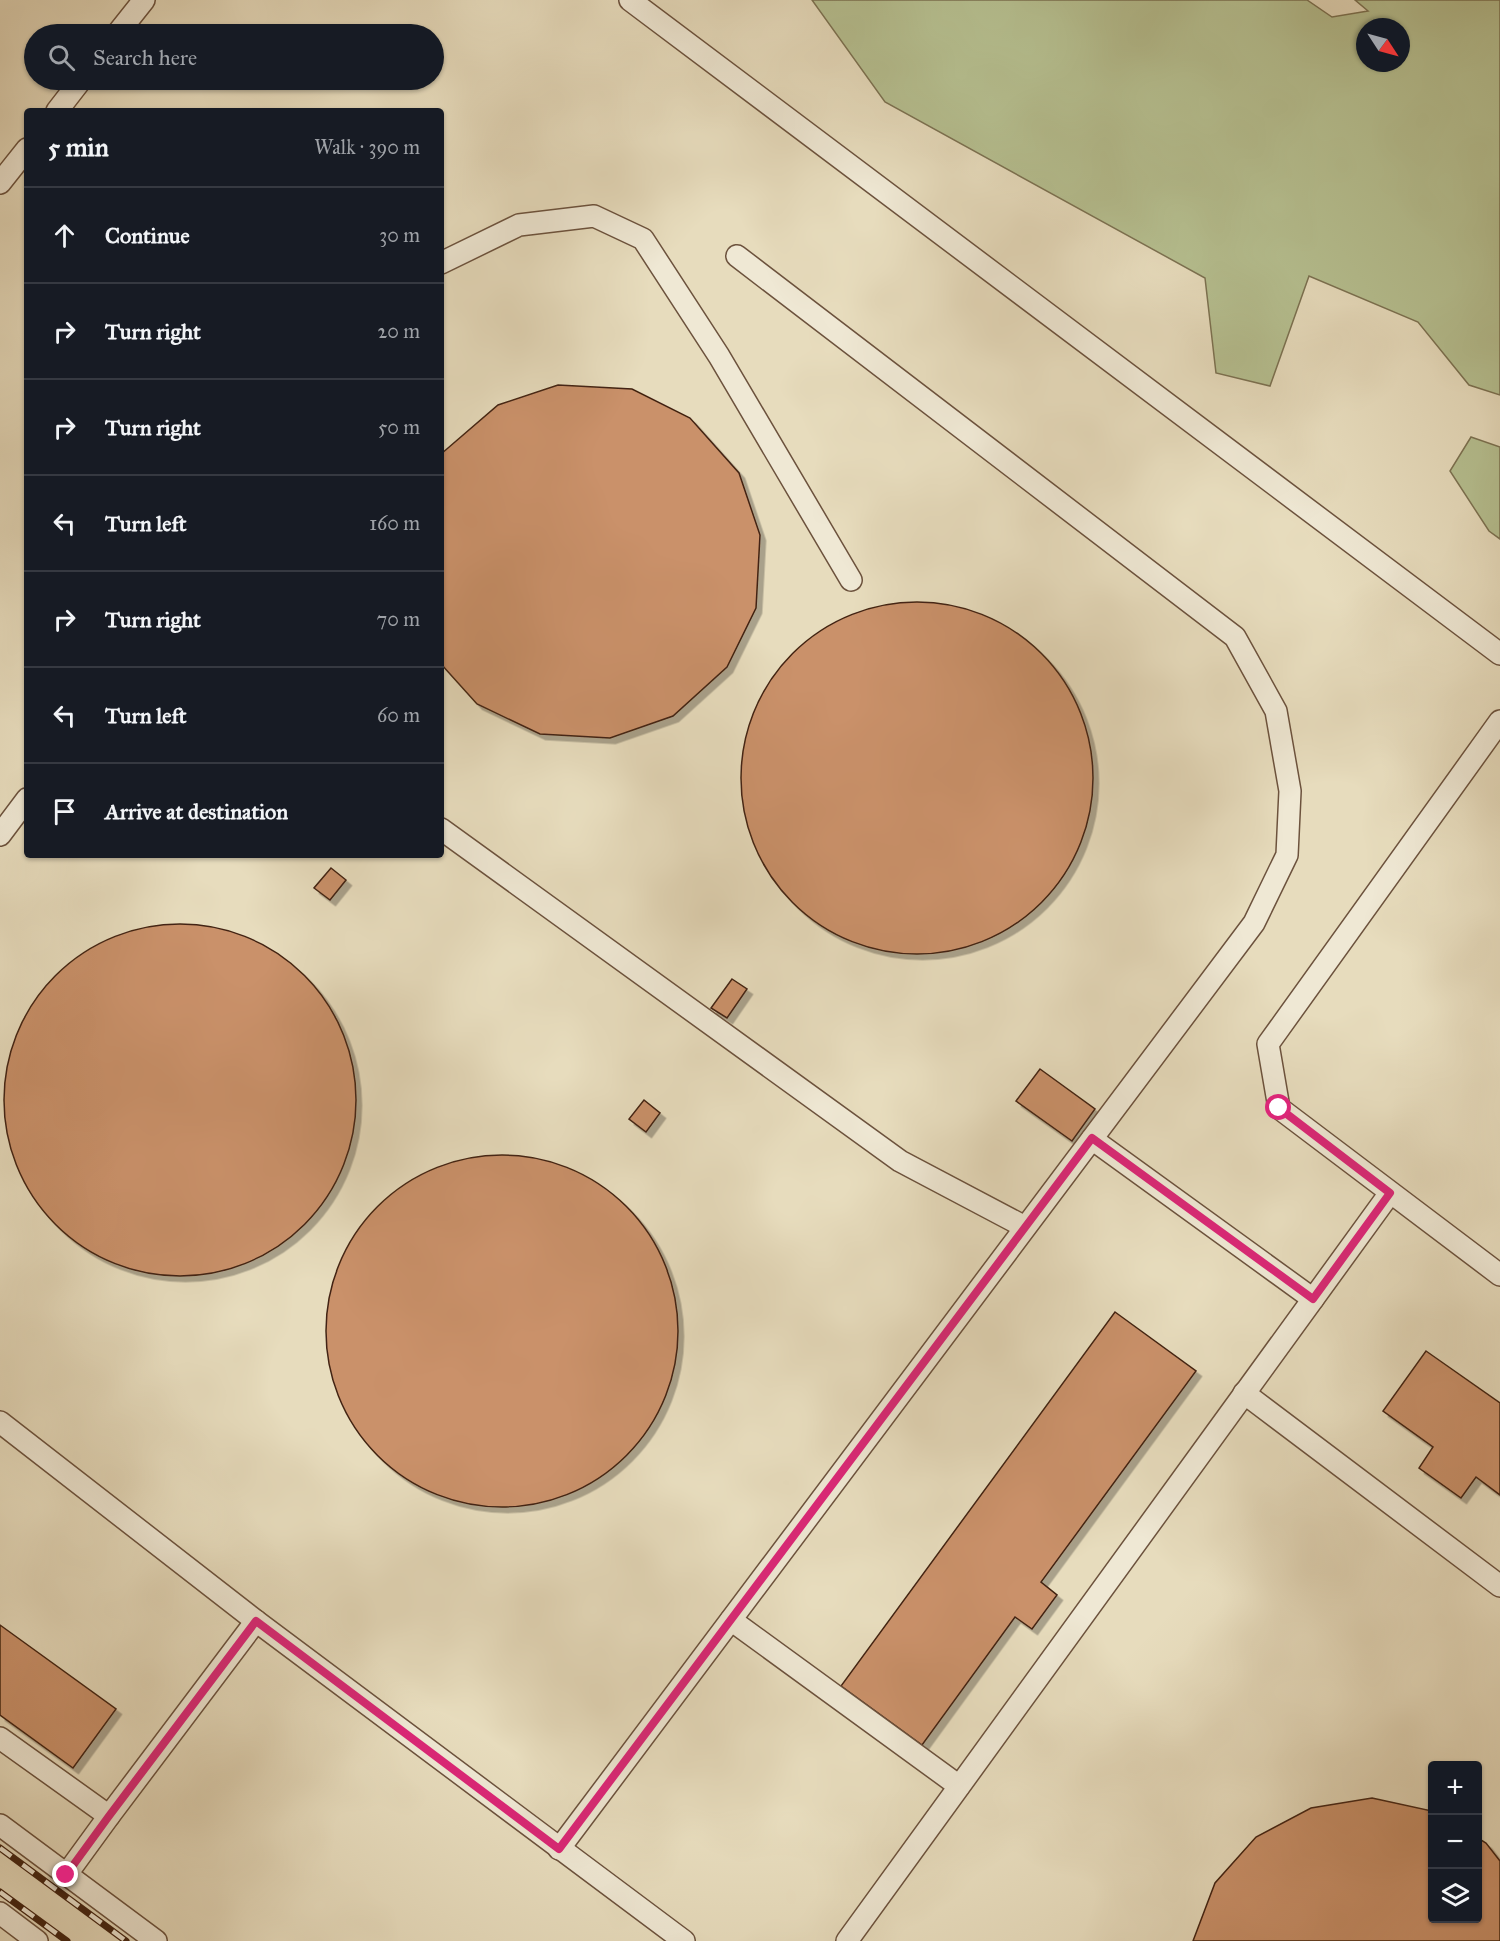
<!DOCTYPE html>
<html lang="en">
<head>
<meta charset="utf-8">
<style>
  :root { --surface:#171b24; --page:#20242c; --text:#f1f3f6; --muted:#9ea1a6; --line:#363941 }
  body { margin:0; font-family:"IM FELL Great Primer",serif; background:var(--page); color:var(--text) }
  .controls { position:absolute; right:18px; bottom:18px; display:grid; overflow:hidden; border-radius:6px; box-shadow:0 2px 4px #0004 }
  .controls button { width:54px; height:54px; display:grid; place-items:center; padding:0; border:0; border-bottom:2px solid var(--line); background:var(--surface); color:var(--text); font:30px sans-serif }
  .compass { position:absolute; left:1356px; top:18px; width:54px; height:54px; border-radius:50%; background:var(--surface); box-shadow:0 2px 4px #0004; rotate:126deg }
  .stop { position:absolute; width:18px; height:18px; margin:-14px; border:4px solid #db2777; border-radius:50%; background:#fff }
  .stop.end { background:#db2777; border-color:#fff; box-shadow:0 2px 6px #0008 }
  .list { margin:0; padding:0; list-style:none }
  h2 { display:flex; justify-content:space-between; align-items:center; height:78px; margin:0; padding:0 24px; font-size:26px }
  h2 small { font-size:20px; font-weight:400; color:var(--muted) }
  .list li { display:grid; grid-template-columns:39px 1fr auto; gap:18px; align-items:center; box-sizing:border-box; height:96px; padding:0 24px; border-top:2px solid var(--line) }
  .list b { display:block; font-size:22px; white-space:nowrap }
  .list em { font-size:20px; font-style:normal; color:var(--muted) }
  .icon { flex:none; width:33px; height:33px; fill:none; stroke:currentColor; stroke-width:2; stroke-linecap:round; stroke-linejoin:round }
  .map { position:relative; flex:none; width:1500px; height:1941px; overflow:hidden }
  .search { position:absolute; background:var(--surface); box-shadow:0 2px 4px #0004; left:24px; top:24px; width:420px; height:66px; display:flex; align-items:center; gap:15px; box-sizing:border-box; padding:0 21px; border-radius:33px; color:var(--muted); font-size:22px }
  .panel { position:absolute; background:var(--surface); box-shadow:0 2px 4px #0004; left:24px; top:108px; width:420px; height:750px; border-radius:6px }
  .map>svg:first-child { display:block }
  .green { fill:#b6c091; stroke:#7c7252; stroke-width:1.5; fill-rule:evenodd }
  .building { fill:#ca916b; stroke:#432412; stroke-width:1.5; filter:url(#shadow) }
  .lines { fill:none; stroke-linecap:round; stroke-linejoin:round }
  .service-casing { stroke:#6c523d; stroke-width:24 }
  .service { stroke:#efe8d4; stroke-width:21 }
  .rail-casing { stroke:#432412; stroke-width:7 }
  .rail { stroke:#efe8d4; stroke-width:4.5; stroke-dasharray:14; stroke-linecap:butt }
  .route { stroke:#db2777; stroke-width:8 }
</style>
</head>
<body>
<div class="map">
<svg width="1500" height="1941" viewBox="0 0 1500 1941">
  <defs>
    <filter id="shadow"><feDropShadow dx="5.5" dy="5.5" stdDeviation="0" flood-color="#0004"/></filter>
  </defs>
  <rect width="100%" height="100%" fill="#e7dcbd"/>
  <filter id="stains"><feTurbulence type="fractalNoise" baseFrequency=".00333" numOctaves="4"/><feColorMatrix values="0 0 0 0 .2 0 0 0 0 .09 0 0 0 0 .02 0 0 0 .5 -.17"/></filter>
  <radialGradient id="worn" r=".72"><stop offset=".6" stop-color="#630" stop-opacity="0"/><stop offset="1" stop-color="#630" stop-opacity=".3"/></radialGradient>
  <g class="green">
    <path d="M812,0h495l25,17 36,-6 -13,-11h145v395l-31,-10 -51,-63 -109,-46 -39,110 -54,-13 -11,-95 -320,-176zM1365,27h36v36h-36z"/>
    <path d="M1471,437l29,10v92l-11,-8 -39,-60z"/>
  </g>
  <g class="building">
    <path d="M558,385l74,4 58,29 49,55 21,62 -4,73 -29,59 -54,49 -63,22 -70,-4 -63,-30 -36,-40v-210l57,-49z"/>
    <circle cx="917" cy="778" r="176"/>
    <path d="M331,868l15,12 -16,20 -16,-12z"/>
    <circle cx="180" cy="1100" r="176"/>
    <path d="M732,979l15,10 -20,29 -16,-10z"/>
    <path d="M1040,1069l55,40 -23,32 -56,-40z"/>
    <path d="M644,1100l16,13 -14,19 -17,-13z"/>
    <circle cx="502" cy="1331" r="176"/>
    <path d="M1115,1312l81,59 -155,211 16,13 -25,34 -17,-12 -93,128 -81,-59z"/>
    <path d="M1426,1351l74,52v92l-24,-18 -15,21 -42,-30 14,-21 -50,-36z"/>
    <path d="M0,1625l116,84 -43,59 -73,-53z"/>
    <path d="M1372,1798l60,13v107h46v-80l8,5 14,18v80h-307l22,-58 41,-46 55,-29z"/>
  </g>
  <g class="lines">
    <g class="service-casing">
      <g id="service">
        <path d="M630,0l870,654"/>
        <path d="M117,34l27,-34"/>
        <path d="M57,111l24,-31"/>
        <path d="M0,183l27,-34"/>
        <path d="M441,263l78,-38 75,-9 49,23 76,117 132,224"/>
        <path d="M1500,721l-232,323 11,64 221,167"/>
        <path d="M441,829l459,332 125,66"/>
        <path d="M0,835l27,-36"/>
        <path d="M1092,1139l221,160"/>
        <path d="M1244,1393l256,193"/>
        <path d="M0,1422l256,199 428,320"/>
        <path d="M731,1620l228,166"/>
        <path d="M0,1738l109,78"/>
        <path d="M0,1825l156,116"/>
        <path d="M559,1849l695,-926 33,-68 3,-64 -14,-80 -41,-74 -498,-381"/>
        <path d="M66,1875l43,-59 147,-195"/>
        <path d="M0,1913l37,28"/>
        <path d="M847,1941l543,-748"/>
      </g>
    </g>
    <use href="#service" class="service"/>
    <g class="rail-casing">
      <g id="rail">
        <path d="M0,1848l126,93"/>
        <path d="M0,1892l67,49"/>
      </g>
    </g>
    <use href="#rail" class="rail"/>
  </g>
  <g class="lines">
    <path class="route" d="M66,1875l43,-59 147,-195 303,228 533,-711 221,161 77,-106 -111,-85"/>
  </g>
  <rect width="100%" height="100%" filter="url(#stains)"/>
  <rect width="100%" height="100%" fill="url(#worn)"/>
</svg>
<div class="controls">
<button>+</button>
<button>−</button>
<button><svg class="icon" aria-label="layers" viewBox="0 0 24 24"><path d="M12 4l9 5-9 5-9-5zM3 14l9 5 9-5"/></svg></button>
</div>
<svg class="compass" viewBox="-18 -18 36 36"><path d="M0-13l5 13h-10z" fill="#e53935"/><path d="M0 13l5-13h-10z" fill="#9ea1a6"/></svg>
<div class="stop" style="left:1279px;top:1108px"></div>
<div class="stop end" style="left:66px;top:1875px"></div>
<div class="search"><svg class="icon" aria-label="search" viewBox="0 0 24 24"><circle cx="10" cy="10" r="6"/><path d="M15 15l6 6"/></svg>Search here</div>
<section class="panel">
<h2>5 min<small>Walk · 390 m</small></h2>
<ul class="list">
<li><svg class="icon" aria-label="ahead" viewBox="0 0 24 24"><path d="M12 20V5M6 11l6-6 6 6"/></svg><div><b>Continue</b></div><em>30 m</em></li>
<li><svg class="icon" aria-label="right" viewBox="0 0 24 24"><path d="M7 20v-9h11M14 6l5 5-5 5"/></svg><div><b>Turn right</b></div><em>20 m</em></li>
<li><svg class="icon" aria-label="right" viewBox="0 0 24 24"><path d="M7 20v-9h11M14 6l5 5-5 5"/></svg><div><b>Turn right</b></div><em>50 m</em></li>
<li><svg class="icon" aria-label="left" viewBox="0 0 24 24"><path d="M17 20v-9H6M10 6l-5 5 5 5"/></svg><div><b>Turn left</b></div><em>160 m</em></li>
<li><svg class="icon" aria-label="right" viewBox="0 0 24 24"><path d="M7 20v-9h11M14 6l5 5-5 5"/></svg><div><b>Turn right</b></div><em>70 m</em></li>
<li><svg class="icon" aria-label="left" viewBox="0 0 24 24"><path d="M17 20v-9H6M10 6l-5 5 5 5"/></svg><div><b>Turn left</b></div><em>60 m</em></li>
<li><svg class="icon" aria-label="arrive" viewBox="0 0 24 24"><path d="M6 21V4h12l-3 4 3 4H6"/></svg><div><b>Arrive at destination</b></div></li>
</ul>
</section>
</div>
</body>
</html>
